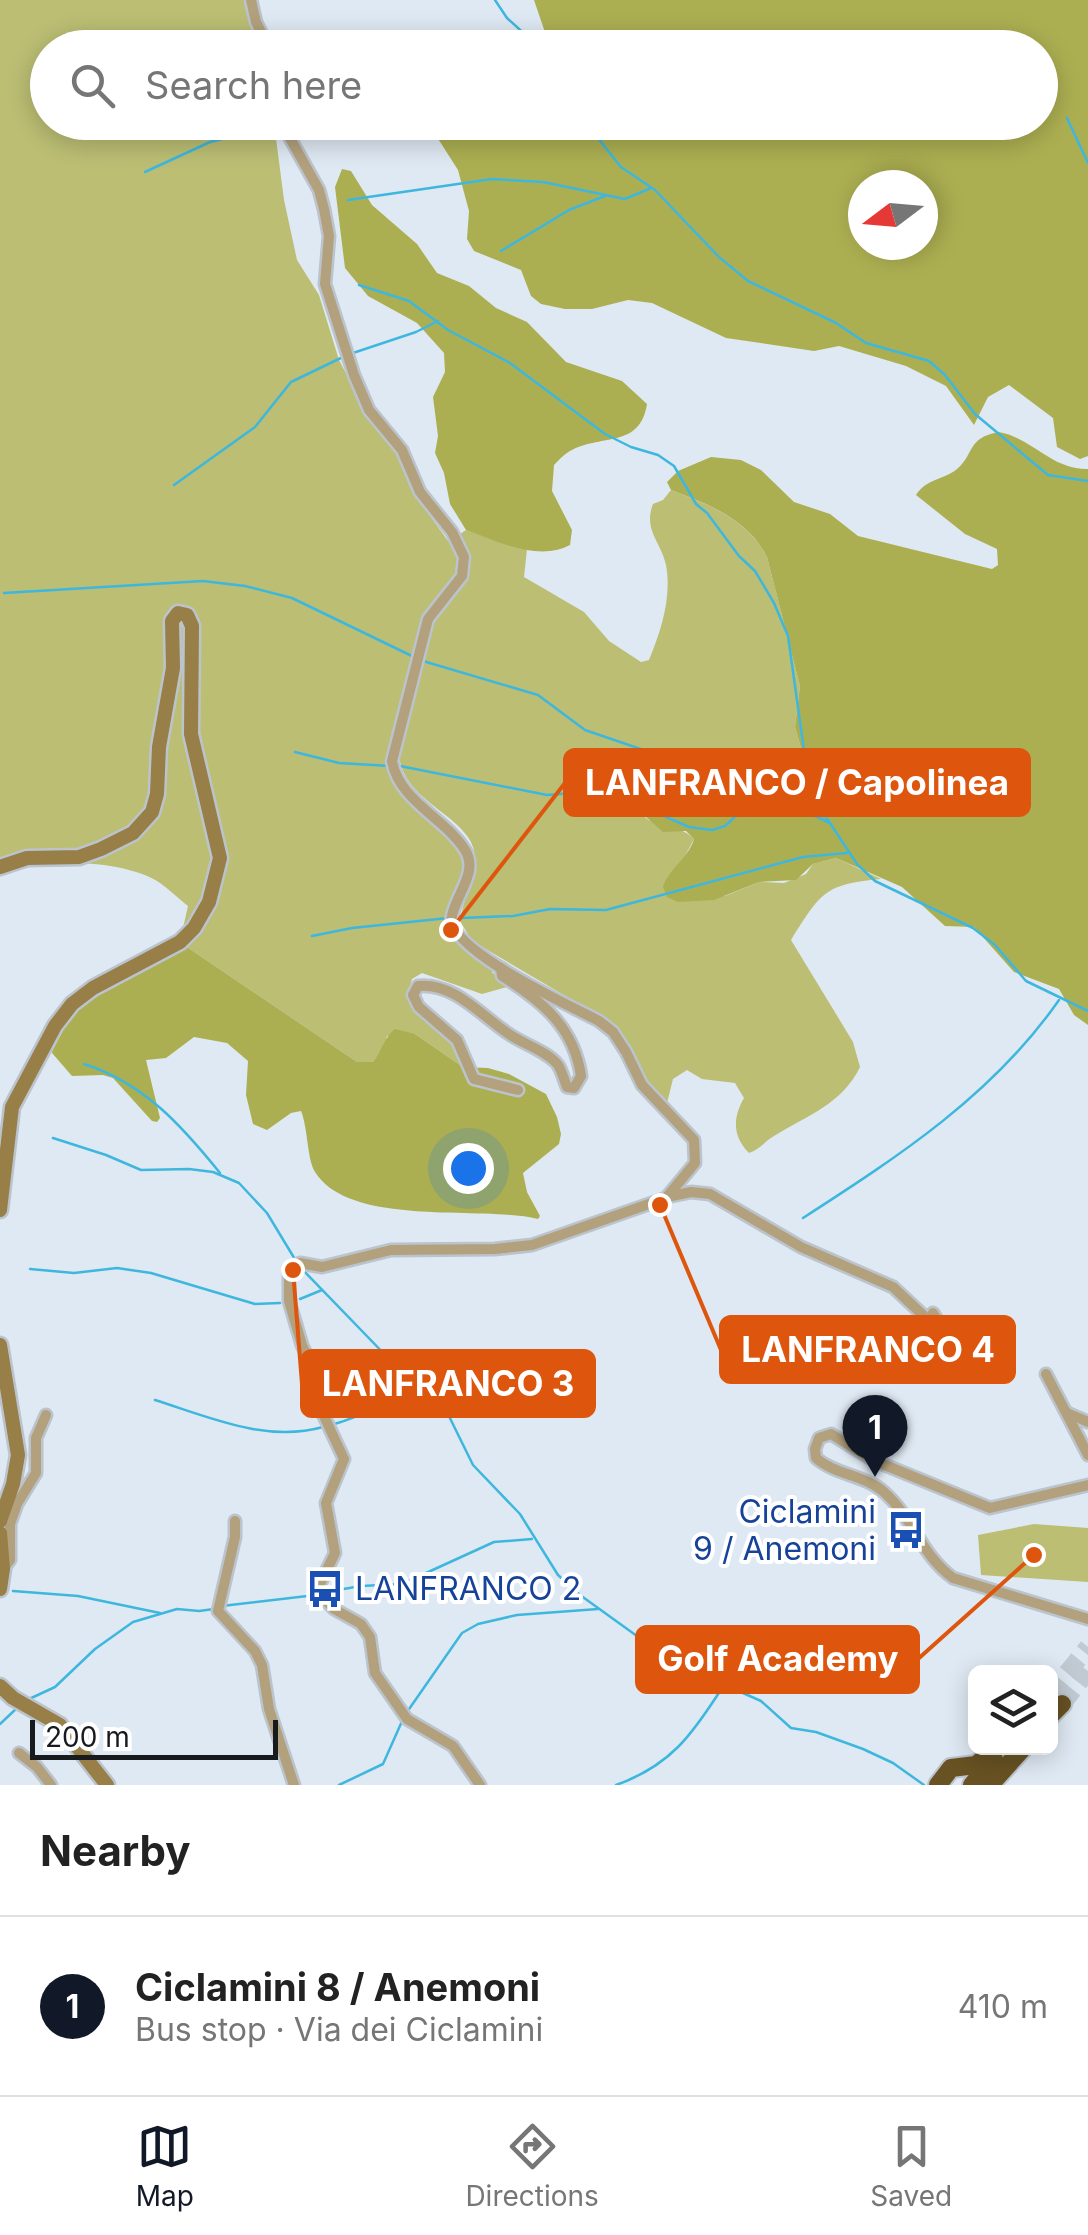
<!DOCTYPE html>
<html lang="en">
<head>
<meta charset="utf-8">
<style>
  :root { --surface:#fff; --page:#f2f2f2; --text:#222; --muted:#767676; --line:#e0e0e0; --accent:#111827 }
  body { margin:0; font-family:Inter,sans-serif; background:var(--page); color:var(--text) }
  .controls { position:absolute; right:30px; bottom:30px; display:grid; overflow:hidden; border-radius:15px; box-shadow:0 5px 25px #0003 }
  .controls button { width:90px; height:90px; display:grid; place-items:center; padding:0; border:0; border-bottom:2px solid var(--line); background:var(--surface); color:var(--text); font:50px sans-serif }
  .compass { position:absolute; left:848px; top:170px; width:90px; height:90px; border-radius:50%; background:var(--surface); box-shadow:0 5px 25px #0003; rotate:254deg }
  .scale { position:absolute; left:30px; bottom:25px; width:248px; box-sizing:border-box; padding-left:10px; border:5px solid #171b1e; border-top:0; font-size:28px; line-height:35px; white-space:nowrap; color:#171b1e; -webkit-text-stroke:8px #fff; paint-order:stroke }
  .you { position:absolute; left:468px; top:1168px; width:35px; height:35px; margin:-25px; border:8px solid #fff; border-radius:50%; background:#1a73e8; box-shadow:0 0 0 15px #1a73e833 }
  .badge { display:grid; place-items:center; width:65px; height:65px; border-radius:50%; background:var(--accent); color:#fff; font-size:32px; font-weight:700 }
  .pin { position:absolute; translate:-50% -82px; filter:drop-shadow(0 2px 5px #0008) }
  .pin::after { content:''; position:absolute; top:52px; width:35px; height:30px; background:inherit; clip-path:polygon(0 0,100% 0,50% 100%) }
  .list { margin:0; padding:0; list-style:none }
  h2 { display:flex; justify-content:space-between; align-items:center; height:130px; margin:0; padding:0 40px; font-size:42px }
  h2 small { font-size:32px; font-weight:400; color:var(--muted) }
  .list li { display:grid; grid-template-columns:65px 1fr auto; gap:30px; align-items:center; box-sizing:border-box; height:180px; padding:0 40px; border-top:2px solid var(--line) }
  .list b { display:block; font-size:38px; white-space:nowrap }
  .list p { margin:0; font-size:32px; white-space:nowrap; color:var(--muted) }
  .list em { font-size:32px; font-style:normal; color:var(--muted) }
  .icon { flex:none; width:55px; height:55px; fill:none; stroke:currentColor; stroke-width:2; stroke-linecap:round; stroke-linejoin:round }
  .map { position:relative; flex:none; width:1088px; height:1785px; overflow:hidden }
  .search { position:absolute; background:var(--surface); box-shadow:0 5px 25px #0003; left:30px; right:30px; top:30px; height:110px; display:flex; align-items:center; gap:25px; box-sizing:border-box; padding:0 35px; border-radius:55px; color:var(--muted); font-size:38px }
  .sheet { height:310px; background:var(--surface) }
  nav { display:flex; justify-content:space-around; align-items:center; box-sizing:border-box; height:140px; border-top:2px solid var(--line); background:var(--surface); font-size:28px; color:var(--muted) }
  nav a { display:grid; justify-items:center; gap:5px }
  nav .on { color:var(--accent) }
  .map>svg:first-child { display:block }
  .green { fill:#bbbe73 }
  .forest { fill:#acaf51; fill-rule:evenodd }
  .lines { fill:none; stroke-linecap:round; stroke-linejoin:round }
  .stream { stroke:#3eb7de; stroke-width:2.5 }
  .motorway-tunnel { stroke:#c1cad3; stroke-width:18; stroke-dasharray:18 9; stroke-linecap:butt }
  .minor-casing { stroke:#bbc4cd; stroke-width:15 }
  .secondary-casing { stroke:#bbc4cd; stroke-width:19 }
  .motorway-casing { stroke:#bbc4cd; stroke-width:22 }
  .minor { stroke:#b3a17d; stroke-width:10 }
  .secondary { stroke:#987e47; stroke-width:14 }
  .motorway { stroke:#685223; stroke-width:18 }
  .labels { text-anchor:middle; stroke-width:8; stroke-linejoin:round; paint-order:stroke }
  .transit-label { font-size:32px; fill:#164399; stroke:#fff; text-anchor:end }
  .leader { fill:none; stroke:#de560d; stroke-width:4 }
  .callout-dot { fill:#de560d; stroke:#fff; stroke-width:4 }
  .callout { fill:#de560d; stroke:#de560d; stroke-width:4 }
  .callout-label { font-size:35px; text-anchor:middle; font-weight:bold; fill:#fff }
</style>
</head>
<body>
<div class="map">
<svg width="1088" height="1785" viewBox="0 0 1088 1785">
  <rect width="100%" height="100%" fill="#dfe9f3"/>
  <g class="green">
    <path d="M0,0h245l17,47 -214,1v74l226,1 10,77 13,60 22,35 20,65 30,58 32,42 14,35 41,57 4,13 -5,14 -27,29 -42,153 32,51 35,29 10,13 3,15 -21,52c9,22 26,32 46,43l1,8 15,15 -25,7 -60,-21 -10,6 -4,14c15,32 48,33 55,74l-48,-33 -28,2 -3,12 -11,14h-16l-173,-117 -3,-8 7,-31c-10,-8 -20,-18 -31,-25 -36,-22 -120,-24 -157,-7z"/>
    <path d="M671,490c36,14 77,29 96,67l33,129 -5,41 14,49 -5,13 -9,8 -22,4 -47,-5 -48,3 -11,-6 -23,-2 -10,7c9,36 43,22 60,41l-11,21 42,36 34,-14 25,1 22,-9 7,-10 23,-6 45,21c-57,5 -60,14 -90,61l62,102 7,25c-18,37 -52,48 -86,69 -9,5 -15,14 -25,17 -17,-17 -16,-36 -5,-55l-9,-15 -33,-4 -15,-9 -14,9 -6,24 -4,-1 -16,-19 -23,-46 -21,-19 -131,-77 -12,-20c3,-21 14,-42 15,-63 0,-42 -75,-54 -76,-106l32,-128 36,-52 3,-17 -10,-21 6,-4 61,19 -3,28 60,35 25,29 32,21 8,-2c12,-29 23,-63 17,-95 -5,-23 -23,-35 -13,-61l10,-4z"/>
    <path d="M1034,1524l54,4v54l-107,-7 -3,-40z"/>
  </g>
  <g class="forest">
    <path d="M534,0h554v456l-8,3 -23,-12 -4,-29 -44,-33 -21,12 -14,28 -28,-39 -40,-20 -67,-20 -25,5 -88,-13 -74,-35 -24,-3 -36,9h-27l-24,-5 -10,-8 -10,-26 -47,-19 -7,-12 2,-28 -11,-41 -30,-47 612,-1v-74l-490,-1zM923,185v60h-60v-60z"/>
    <path d="M342,169l9,2 21,34 45,39 20,29 32,13 27,22 31,14 39,40 56,19 25,23c-7,44 -44,30 -75,46 -7,3 -13,10 -18,15l-2,26 20,39 -2,15c-32,17 -73,-4 -104,-15l-16,-26 -6,-31 -9,-20 3,-17 -5,-39 12,-25 -1,-19 -27,-30 -49,-27 -23,-28 -10,-81z"/>
    <path d="M999,432c33,6 53,38 89,37v556l-14,-10 -15,-26 -45,-17 -40,-45 -29,-1 -43,-39 -66,-29 -23,6 -17,16 -37,2 -45,18 -36,2 -11,-5 -4,-10c6,-19 25,-28 31,-48l-8,-8 -23,1 -26,-23 -3,-11 10,-7 23,2 11,6 48,-3 47,5 22,-4 9,-8 5,-13 -14,-49 5,-41 -33,-129c-19,-38 -59,-53 -96,-67l-4,-8 11,-11 33,-14 30,3 20,10 33,32 36,12 28,22 134,33 6,-4 -1,-16 -32,-15 -49,-39c11,-17 28,-15 41,-26 18,-15 9,-31 42,-37z"/>
    <path d="M184,945l173,117h16c9,-11 11,-25 22,-33l20,5 48,33 25,1 21,6 37,20 11,23 4,17 -2,10 -36,29 4,19 13,24 -2,3c-56,-14 -188,9 -223,-47 -8,-13 -7,-44 -14,-61l-10,2 -24,17 -14,-6 -7,-29 2,-34 -21,-18 -33,-6 -28,21 -20,2 14,58 -3,4 -5,-1 -39,-43 -10,-3 -31,1 -20,-23c3,-56 94,-81 132,-108z"/>
  </g>
  <g class="lines">
    <g class="stream">
      <path d="M495,0l12,18 33,30"/>
      <path d="M1067,118l21,45"/>
      <path d="M585,122l36,45 34,23 64,67 29,24 88,42 30,20 63,18 16,14 30,39 73,61 40,6"/>
      <path d="M145,172l65,-30 70,-17"/>
      <path d="M348,200l144,-21 51,3 82,17 26,-11"/>
      <path d="M501,251l68,-41 36,-14"/>
      <path d="M359,285l50,16 39,29 62,33 95,71 26,13 27,8 16,11 22,38 11,9 32,43 16,15 19,32 14,33 22,157 47,71 18,17 98,47 22,17 31,36 62,30"/>
      <path d="M353,353l63,-21 22,-11"/>
      <path d="M174,485l81,-58 36,-45 54,-26"/>
      <path d="M4,593l199,-12 42,5 47,12 124,60"/>
      <path d="M423,661l115,34 47,35 82,28 15,1 68,49"/>
      <path d="M295,752l44,11 51,3"/>
      <path d="M400,766l147,29 39,-3 39,5 12,3 9,8 43,19 23,3 13,-4 15,-14 29,-5 44,8 17,8"/>
      <path d="M461,918l52,-2 37,-7 56,1 197,-53 44,-4"/>
      <path d="M312,936l40,-8 96,-10"/>
      <path d="M84,1064c60,19 98,62 136,109"/>
      <path d="M53,1138l53,17 35,15 48,-1 24,3 26,11 28,30 29,48"/>
      <path d="M803,1218c96,-62 190,-123 256,-218"/>
      <path d="M301,1268l91,94 52,44 29,59 47,49 38,61 22,20 93,67 88,39 30,27 25,4 47,17 30,14 31,22"/>
      <path d="M30,1269l44,4 43,-5 34,5 104,31 25,-1"/>
      <path d="M300,1299l22,-9"/>
      <path d="M155,1400c54,17 111,43 168,27"/>
      <path d="M334,1424c31,-8 58,-26 88,-36"/>
      <path d="M13,1591l65,5 82,17"/>
      <path d="M326,1592l35,-6 41,-2 92,-42 38,-3"/>
      <path d="M222,1606l94,-11"/>
      <path d="M27,1700l28,-13 40,-38 38,-27 44,-13 22,2 15,-2"/>
      <path d="M407,1712l55,-79 16,-9 39,-9 81,-6"/>
      <path d="M0,1724l17,-16"/>
      <path d="M339,1785l44,-21 20,-45"/>
      <path d="M616,1785c54,-19 76,-50 106,-97"/>
    </g>
    <g class="motorway-tunnel">
      <path d="M1050,1694l38,-47"/>
      <path d="M1062,1704l26,-33"/>
    </g>
    <g class="minor-casing">
      <g id="minor">
        <path d="M251,0l5,22 13,26"/>
        <path d="M281,122l38,68 5,19 5,27 -4,48 29,91 15,35 33,40 18,42 32,40 12,25 -2,19 -34,43 -36,142c7,40 53,57 73,89 14,22 -9,44 -13,66 -7,33 119,90 147,105l14,11 13,20 16,33 52,55 1,23 -29,35 -134,47 -37,4 -104,1 -69,17 -22,-4 -11,5v33l13,44 15,33 6,36 21,45 -18,44 9,50 -16,33 1,8 14,15 27,15 9,13 5,36 32,46 46,27 27,39"/>
        <path d="M501,968l1,8c40,25 72,51 79,100l-7,12 -7,-1c-3,-7 -5,-16 -9,-22 -10,-13 -32,-20 -46,-29 -29,-18 -57,-54 -94,-50l-5,9 6,12 38,33 17,39 44,11"/>
        <path d="M667,1197l24,-5 19,2 91,53 92,40 31,29 20,32"/>
        <path d="M933,1313l16,26 -5,9"/>
        <path d="M1046,1374l42,81"/>
        <path d="M1067,1413l21,9"/>
        <path d="M1088,1485l-98,23 -115,-47 -44,-27 -12,4 -4,11 1,9c19,17 50,17 69,35 28,25 36,62 68,85l135,41"/>
        <path d="M235,1521v16l-17,74 37,40 7,14 7,44 25,76"/>
        <path d="M3,1569l7,-9v-36l7,-20 19,-31v-35l10,-23"/>
        <path d="M19,1753l18,14 14,18"/>
      </g>
    </g>
    <g class="secondary-casing">
      <g id="secondary">
        <path d="M0,867l27,-9 52,-1 22,-8 32,-16 19,-21 5,-18 2,-47 14,-79 -1,-47 6,-8 9,2 5,11 -1,108 29,124 -11,44 -15,26 -14,14 -87,46 -21,16 -17,22 -43,81 -12,103"/>
        <path d="M0,1345l18,110 -5,29 -13,37"/>
        <path d="M0,1533l3,36 -3,20"/>
        <path d="M0,1686l13,12 47,27 47,60"/>
      </g>
    </g>
    <g class="motorway-casing">
      <g id="motorway">
        <path d="M1050,1716l12,-12"/>
        <path d="M938,1785l13,-17 25,-3 21,-17"/>
        <path d="M972,1785l22,-26"/>
        <path d="M990,1785l33,-37"/>
      </g>
    </g>
    <use href="#minor" class="minor"/>
    <use href="#secondary" class="secondary"/>
    <use href="#motorway" class="motorway"/>
  </g>
  <defs>
    <g id="bus-bare" transform="scale(3)"><path d="M-5-6H5V4H4V6H2V4H-2V6H-4V4H-5ZM-3.5-4V0h7V-4ZM-3.5 1.2v1.5H-2V1.2ZM2 1.2v1.5H3.5V1.2Z" fill="#1a4fb4" stroke="#fff" stroke-width="2.5" paint-order="stroke"/></g>
  </defs>
  <g fill-rule="evenodd">
    <use href="#bus-bare" x="906" y="1530"/>
    <use href="#bus-bare" x="325" y="1589"/>
  </g>
  <g class="labels">
    <g class="transit-label">
      <text x="876" y="1523">Ciclamini<tspan x="876" dy="37">9 / Anemoni</tspan></text>
      <text x="355" y="1600" text-anchor="start">LANFRANCO 2</text>
    </g>
  </g>
  <path class="leader" d="M451 930L565 783M660 1205L721 1350M293 1270L302 1384M1034 1555L918 1659"/>
  <g class="callout-dot">
    <circle cx="451" cy="930" r="10"/>
    <circle cx="660" cy="1205" r="10"/>
    <circle cx="293" cy="1270" r="10"/>
    <circle cx="1034" cy="1555" r="10"/>
  </g>
  <g class="callout">
    <rect x="565" y="750" width="464" height="65" rx="10"/>
    <rect x="721" y="1317" width="293" height="65" rx="10"/>
    <rect x="302" y="1351" width="292" height="65" rx="10"/>
    <rect x="637" y="1627" width="281" height="65" rx="10"/>
  </g>
  <g class="callout-label">
    <text x="797" y="795">LANFRANCO / Capolinea</text>
    <text x="868" y="1362">LANFRANCO 4</text>
    <text x="448" y="1396">LANFRANCO 3</text>
    <text x="778" y="1671">Golf Academy</text>
  </g>
</svg>
<div class="controls">
<button><svg class="icon" aria-label="layers" viewBox="0 0 24 24"><path d="M12 4l9 5-9 5-9-5zM3 14l9 5 9-5"/></svg></button>
</div>
<svg class="compass" viewBox="-18 -18 36 36"><path d="M0-13l5 13h-10z" fill="#e53935"/><path d="M0 13l5-13h-10z" fill="#767676"/></svg>
<div class="scale">200 m</div>
<div class="you"></div>
<div class="pin badge" style="left:875px;top:1477px">1</div>
<div class="search"><svg class="icon" aria-label="search" viewBox="0 0 24 24"><circle cx="10" cy="10" r="6"/><path d="M15 15l6 6"/></svg>Search here</div>
</div>
<section class="sheet">
<h2>Nearby<small></small></h2>
<ul class="list">
<li><span class="badge">1</span><div><b>Ciclamini 8 / Anemoni</b><p>Bus stop · Via dei Ciclamini</p></div><em>410 m</em></li>
</ul>
</section>
<nav>
<a class="on"><svg class="icon" aria-label="map" viewBox="0 0 24 24"><path d="M3 6l6-2 6 2 6-2v14l-6 2-6-2-6 2zM9 4v14M15 6v14"/></svg>Map</a>
<a><svg class="icon" aria-label="directions" viewBox="0 0 24 24"><path d="M12 3l9 9-9 9-9-9zM9 14v-3h6M13 9l2 2-2 2"/></svg>Directions</a>
<a><svg class="icon" aria-label="saved" viewBox="0 0 24 24"><path d="M7 4h10v16l-5-4-5 4z"/></svg>Saved</a>
</nav>
</body>
</html>
